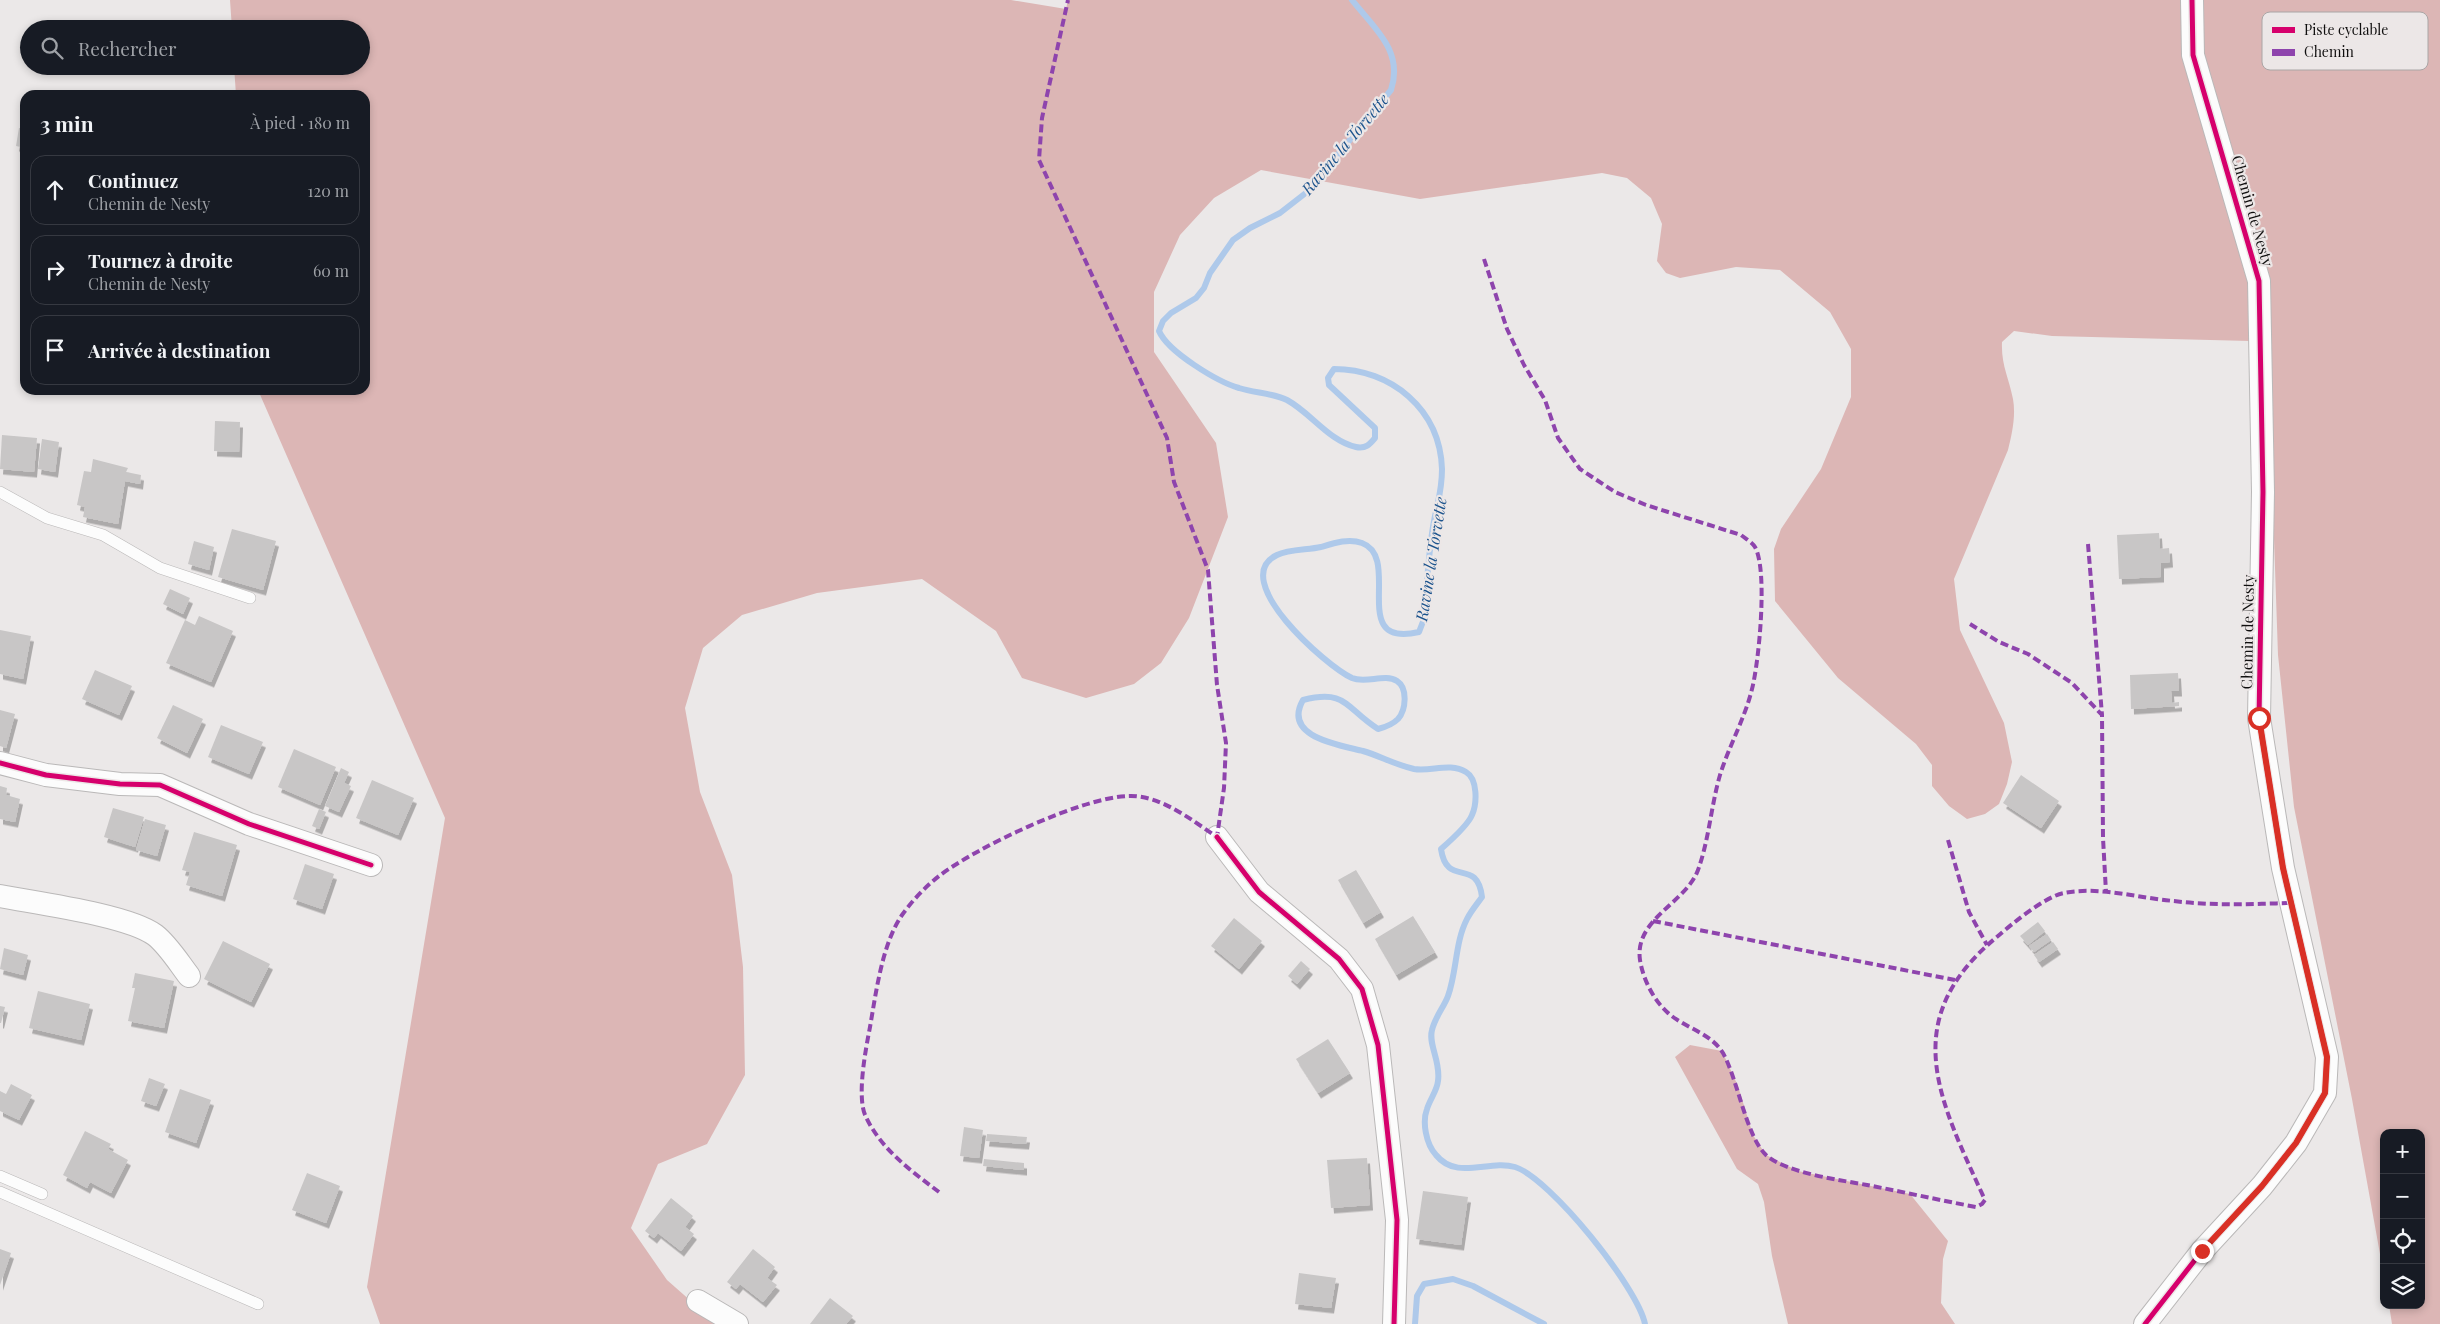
<!DOCTYPE html>
<html lang="fr">
<head>
<meta charset="utf-8">
<style>
  :root { --surface:#171b24; --page:#20242c; --text:#f1f3f6; --muted:#9ea1a6; --line:#363941 }
  body { margin:0; font-family:"Playfair Display",serif; background:var(--page); color:var(--text) }
  .controls { position:absolute; right:15px; bottom:15px; display:grid; overflow:hidden; border-radius:10px; box-shadow:0 2px 8px #0003 }
  .controls button { width:45px; height:45px; display:grid; place-items:center; padding:0; border:0; border-bottom:1px solid var(--line); background:var(--surface); color:var(--text); font:25px sans-serif }
  .stop { position:absolute; width:15px; height:15px; margin:-11px; border:4px solid #d93025; border-radius:50%; background:#fff }
  .stop.end { background:#d93025; border-color:#fff; box-shadow:0 1px 5px #0008 }
  .list { margin:0; padding:0; list-style:none }
  h2 { display:flex; justify-content:space-between; align-items:center; height:65px; margin:0; padding:0 20px; font-size:21px }
  h2 small { font-size:16px; font-weight:400; color:var(--muted) }
  .list li { display:grid; grid-template-columns:32px 1fr auto; gap:15px; align-items:center; box-sizing:border-box; height:70px; margin:0 10px 10px; padding:0 10px; border:1px solid var(--line); border-radius:15px }
  .list b { display:block; font-size:19px; white-space:nowrap }
  .list p { margin:0; font-size:16px; white-space:nowrap; color:var(--muted) }
  .list em { font-size:16px; font-style:normal; color:var(--muted) }
  .icon { flex:none; width:28px; height:28px; fill:none; stroke:currentColor; stroke-width:2; stroke-linecap:round; stroke-linejoin:round }
  .map { position:relative; flex:none; width:2440px; height:1324px; overflow:hidden }
  .search { position:absolute; background:var(--surface); box-shadow:0 2px 8px #0003; left:20px; top:20px; width:350px; height:55px; display:flex; align-items:center; gap:12px; box-sizing:border-box; padding:0 18px; border-radius:28px; color:var(--muted); font-size:19px }
  .panel { position:absolute; background:var(--surface); box-shadow:0 2px 8px #0003; left:20px; top:90px; width:350px; height:305px; border-radius:15px }
  .map>svg:first-child { display:block }
  .forest { fill:#dcb6b5 }
  .lines { fill:none; stroke-linecap:round; stroke-linejoin:round }
  .stream { stroke:#aec9ea; stroke-width:6 }
  .building { fill:#c8c6c6; filter:url(#shadow) }
  .lane-casing { stroke:#bab8b8; stroke-width:12 }
  .street-casing { stroke:#bab8b8; stroke-width:24 }
  .lane { stroke:#fcfcfc; stroke-width:11 }
  .street { stroke:#fcfcfc; stroke-width:22 }
  .quiet { stroke:#8e44ad; stroke-width:4; stroke-dasharray:8 4; stroke-linecap:butt }
  .cycleway-casing { stroke:#ece7e7; stroke-width:8 }
  .cycleway { stroke:#d6006c; stroke-width:5 }
  .route { stroke:#d93025; stroke-width:6 }
  .labels { text-anchor:middle; stroke-width:4.5; stroke-linejoin:round; paint-order:stroke }
  .street-label { font-size:15px; fill:#100f0f; stroke:#ece7e7 }
  .water-label { font-size:16px; font-style:italic; fill:#1d548d; stroke:#ece7e7 }
  .key { fill:#ece7e7; stroke:#aaa6a6; stroke-width:1 }
  .key-label { font-size:14px; fill:#100f0f }
</style>
</head>
<body>
<div class="map">
<svg width="2440" height="1324" viewBox="0 0 2440 1324">
  <defs>
    <filter id="shadow"><feDropShadow dx="3" dy="5.5" stdDeviation="0" flood-color="#0004"/></filter>
  </defs>
  <rect width="100%" height="100%" fill="#ebe8e8"/>
  <g class="forest">
    <path d="M230,0h781l55,9 2,-9h1372v1324h-48l-3,-19h32v-172h-37v143l-32,-177 -58,-292 -16,-152 -10,-291 -18,-23 -198,-5 -38,-5 -12,11c-1,23 7,36 11,57 3,17 -1,35 -5,51l-54,129 6,51 44,93 8,39 -5,22 -8,20 -14,10 -18,5 -18,-13 -17,-20v-21l-16,-21 -78,-66 -63,-77 -1,-52 7,-20 40,-60 30,-72v-48l-21,-37 -50,-42 -44,-3 -56,11 -14,-5 -9,-12 5,-37 -11,-26 -24,-20 -25,-5 -182,26 -159,-29 -47,28 -34,37 -26,57v60l62,91 12,74 -39,101 -28,45 -27,21 -48,14 -64,-20 -26,-47 -74,-52 -105,14 -75,22 -39,33 -18,60 15,84 32,83 11,92 2,108 -38,69 -49,20 -27,64 36,52 50,44h-337l-13,-37 78,-469 -187,-428h107v-295h-129l-2,-29h127v-37h-129z"/>
    <path d="M1690,1045l32,6 16,35 15,49 13,20 32,16 112,23 38,47 -5,18 -2,44 14,21h-167l-16,-68 -8,-54 -6,-18 -21,-15 -62,-112z"/>
  </g>
  <g class="lines">
    <g class="stream">
      <path d="M1352,0c22,28 52,51 39,90l-84,102 -27,21 -30,15 -17,12 -23,33 -6,15 -8,10 -25,15 -8,8 -4,10c9,21 59,51 80,57 15,5 34,5 48,12 24,13 42,41 69,47 10,2 14,-3 19,-9v-10l-46,-43 -1,-7 6,-9c57,0 106,40 108,100 0,22 -4,31 -8,52 -6,32 -7,66 -10,98l-5,13c-72,17 -16,-74 -57,-89 -13,-5 -28,0 -41,4 -13,3 -32,2 -44,8 -50,24 49,111 75,123 14,6 33,-5 45,3 11,7 9,29 1,38 -6,6 -12,8 -20,10 -33,-21 -31,-40 -75,-29 -21,37 36,45 60,51 17,5 33,14 51,18 17,3 36,-7 52,3 12,7 11,32 6,43 -4,10 -23,27 -31,34 6,40 36,7 41,48 -5,7 -11,14 -15,22 -12,23 -10,52 -19,77 -4,11 -13,21 -16,34 -4,15 9,31 6,51 -1,10 -8,18 -11,28 -5,13 -1,35 9,46 21,26 53,4 79,12 35,11 123,121 130,157"/>
      <path d="M1415,1324l2,-28 7,-12 29,-5 20,7 71,38"/>
    </g>
  </g>
  <g class="building">
    <path d="M67,23l19,1v5h-19z"/>
    <path d="M19,128l6,1v19l-9,-2z"/>
    <path d="M215,421l25,1 -1,30 -25,-1z"/>
    <path d="M2,435l35,3 -3,34 -34,-3z"/>
    <path d="M42,439l17,3 -4,30 -17,-3z"/>
    <path d="M93,459l35,9 -2,4 15,3 -1,9 -15,-3 -7,43 -35,-7 2,-10 -8,-2 7,-34 7,1z"/>
    <path d="M232,529l44,12 -13,49 -45,-13z"/>
    <path d="M2159,533l1,16 9,-1 1,14 -9,1v14l-42,2 -2,-44z"/>
    <path d="M194,541l20,6 -5,23 -21,-6z"/>
    <path d="M170,589l20,9 -7,16 -20,-10z"/>
    <path d="M199,616l34,15 -22,51 -45,-19 19,-43 10,5z"/>
    <path d="M0,630l31,6 -8,43 -23,-5z"/>
    <path d="M95,670l37,16 -13,29 -37,-16z"/>
    <path d="M2178,673l1,18h-8l1,12 7,-1v4l-48,3 -1,-34z"/>
    <path d="M173,705l30,14 -16,34 -30,-15z"/>
    <path d="M0,710l15,4 -9,34 -6,-2z"/>
    <path d="M221,725l42,17 -14,32 -41,-17z"/>
    <path d="M294,749l42,18 -16,38 -42,-18z"/>
    <path d="M341,768l8,4 -5,11 7,3 -12,26 -14,-6z"/>
    <path d="M2021,775l38,26 -18,27 -38,-25z"/>
    <path d="M372,780l42,18 -16,37 -42,-17z"/>
    <path d="M0,786l7,2 -1,7 14,4 -5,23 -15,-3z"/>
    <path d="M113,808l31,9 -9,30 -31,-10z"/>
    <path d="M319,809l7,3 -7,17 -7,-3z"/>
    <path d="M145,819l21,6 -9,31 -21,-6z"/>
    <path d="M194,832l43,13 -15,51 -36,-11 4,-13 -8,-2z"/>
    <path d="M305,864l29,10 -12,35 -29,-10z"/>
    <path d="M1356,870l25,42 -18,11 -25,-43z"/>
    <path d="M1413,916l22,36 -39,23 -21,-36z"/>
    <path d="M1234,918l28,23 -23,28 -28,-23z"/>
    <path d="M2038,922l7,9 -17,14 -8,-9z"/>
    <path d="M2047,934l4,6 -17,12 -5,-6z"/>
    <path d="M223,941l47,23 -19,38 -47,-23z"/>
    <path d="M2053,942l5,7 -19,13 -5,-7z"/>
    <path d="M4,948l24,7 -5,20 -23,-6z"/>
    <path d="M1301,961l9,8 -13,15 -9,-8z"/>
    <path d="M135,973l39,8 -10,47 -36,-7 7,-33h-3z"/>
    <path d="M38,991l52,13 -9,36 -52,-12z"/>
    <path d="M0,1006l5,1 -4,16h-1z"/>
    <path d="M1328,1039l22,34 -32,20 -22,-34z"/>
    <path d="M149,1078l16,6 -9,22 -15,-5z"/>
    <path d="M11,1084l21,11 -13,25 -19,-9v-20l6,3z"/>
    <path d="M180,1089l31,11 -15,43 -31,-11z"/>
    <path d="M964,1127l19,3 -4,28 -19,-2z"/>
    <path d="M85,1131l26,13 -3,5 20,11 -17,33 -21,-11 -3,6 -24,-13z"/>
    <path d="M987,1134l40,3 -1,7 -40,-3z"/>
    <path d="M1367,1158l3,47 -39,3 -4,-48z"/>
    <path d="M984,1159l40,4v7l-41,-4z"/>
    <path d="M307,1173l33,13 -14,37 -34,-13z"/>
    <path d="M1423,1191l45,6 -7,48 -45,-6z"/>
    <path d="M671,1198l22,18 -8,11 9,7 -13,17 -23,-18 -4,5 -9,-7z"/>
    <path d="M0,1249l11,4 -11,32z"/>
    <path d="M753,1249l22,18 -8,11 10,7 -14,17 -23,-18 -4,5 -9,-7z"/>
    <path d="M1299,1273l37,5 -5,30 -36,-4z"/>
    <path d="M830,1298l23,18 -7,8h-36z"/>
  </g>
  <g class="lines">
    <g class="lane-casing">
      <g id="lane">
        <path d="M0,492l47,26 56,17 57,33 90,30"/>
        <path d="M0,1176l42,18"/>
        <path d="M0,1192l258,112"/>
      </g>
    </g>
    <g class="street-casing">
      <g id="street">
        <path d="M0,763l46,12 74,9 40,1 89,39 122,41"/>
        <path d="M1217,837l42,55 80,67 23,30 16,56 19,175 -3,104"/>
        <path d="M0,896c36,7 128,19 155,39 13,10 24,28 34,41"/>
        <path d="M698,1301l39,23"/>
        <path d="M2145,1324l57,-73 60,-65 34,-43 29,-50 2,-36 -44,-189 -24,-150 4,-226 -4,-211 -66,-226 -1,-55"/>
      </g>
    </g>
    <use href="#lane" class="lane"/>
    <use href="#street" class="street"/>
    <g class="quiet">
      <path d="M1484,259l23,70 17,36 21,35 13,38 22,31 35,23 31,13 95,30c5,4 11,7 14,12 13,23 4,115 -3,142 -7,29 -23,57 -32,86 -9,31 -11,65 -22,95 -12,33 -64,49 -58,90 3,19 13,39 27,52 17,16 43,20 56,41 15,27 23,83 43,102 20,18 74,25 101,30 36,7 72,15 109,22l6,-3 3,-4c-46,-101 -89,-180 13,-264 15,-13 48,-40 66,-43 36,-7 74,5 110,8 39,5 78,3 117,2"/>
      <path d="M2088,544l14,171"/>
      <path d="M1970,624l29,18 29,12 44,29 30,32 1,123 3,54"/>
      <path d="M1948,840l21,72 18,33"/>
      <path d="M1653,921l302,59"/>
      <path d="M939,1192c-28,-21 -58,-43 -73,-75 -10,-19 0,-69 4,-90 6,-34 12,-83 32,-112 10,-14 23,-28 37,-39 38,-29 143,-79 190,-80 32,-1 64,25 88,41l7,-49 2,-45 -9,-58 -9,-115 -34,-88 -7,-44 -128,-278 3,-42 26,-118"/>
    </g>
    <g class="cycleway-casing">
      <g id="cycleway">
        <path d="M0,763l46,12 74,9 40,1 89,39 122,41"/>
        <path d="M1217,837l42,55 80,67 23,30 16,56 19,175 -3,104"/>
        <path d="M2145,1324l57,-73 60,-65 34,-43 29,-50 2,-36 -44,-189 -24,-150 4,-226 -4,-211 -66,-226 -1,-55"/>
      </g>
    </g>
    <use href="#cycleway" class="cycleway"/>
  </g>
  <g class="lines">
    <path class="route" d="M2202,1251l60,-65 34,-43 29,-50 2,-36 -44,-189 -24,-150"/>
  </g>
  <g class="labels">
    <g class="street-label">
      <text transform="translate(2252 211) rotate(74)" y="5">Chemin de Nesty</text>
      <text transform="translate(2248 632) rotate(-89)" y="5">Chemin de Nesty</text>
    </g>
    <g class="water-label">
      <text transform="translate(1345 144) rotate(-50)" y="6">Ravine la Torvette</text>
      <text transform="translate(1431 559) rotate(-81)" y="6">Ravine la Torvette</text>
    </g>
  </g>
  <rect x="2262" y="12" width="166" height="58" rx="8" class="key"/>
  <rect x="2272" y="27" width="23" height="6" fill="#d6006c"/>
  <rect x="2272" y="49" width="23" height="7" fill="#8e44ad"/>
  <g class="key-label">
    <text x="2304" y="35">Piste cyclable</text>
    <text x="2304" y="57">Chemin</text>
  </g>
</svg>
<div class="controls">
<button>+</button>
<button>−</button>
<button><svg class="icon" aria-label="locate" viewBox="0 0 24 24"><circle cx="12" cy="12" r="6"/><path d="M12 2v4M12 18v4M2 12h4M18 12h4"/></svg></button>
<button><svg class="icon" aria-label="layers" viewBox="0 0 24 24"><path d="M12 4l9 5-9 5-9-5zM3 14l9 5 9-5"/></svg></button>
</div>
<div class="stop" style="left:2259px;top:718px"></div>
<div class="stop end" style="left:2202px;top:1251px"></div>
<div class="search"><svg class="icon" aria-label="search" viewBox="0 0 24 24"><circle cx="10" cy="10" r="6"/><path d="M15 15l6 6"/></svg>Rechercher</div>
<section class="panel">
<h2>3 min<small>À pied · 180 m</small></h2>
<ul class="list">
<li><svg class="icon" aria-label="ahead" viewBox="0 0 24 24"><path d="M12 20V5M6 11l6-6 6 6"/></svg><div><b>Continuez</b><p>Chemin de Nesty</p></div><em>120 m</em></li>
<li><svg class="icon" aria-label="right" viewBox="0 0 24 24"><path d="M7 20v-9h11M14 6l5 5-5 5"/></svg><div><b>Tournez à droite</b><p>Chemin de Nesty</p></div><em>60 m</em></li>
<li><svg class="icon" aria-label="arrive" viewBox="0 0 24 24"><path d="M6 21V4h12l-3 4 3 4H6"/></svg><div><b>Arrivée à destination</b></div></li>
</ul>
</section>
</div>
</body>
</html>
